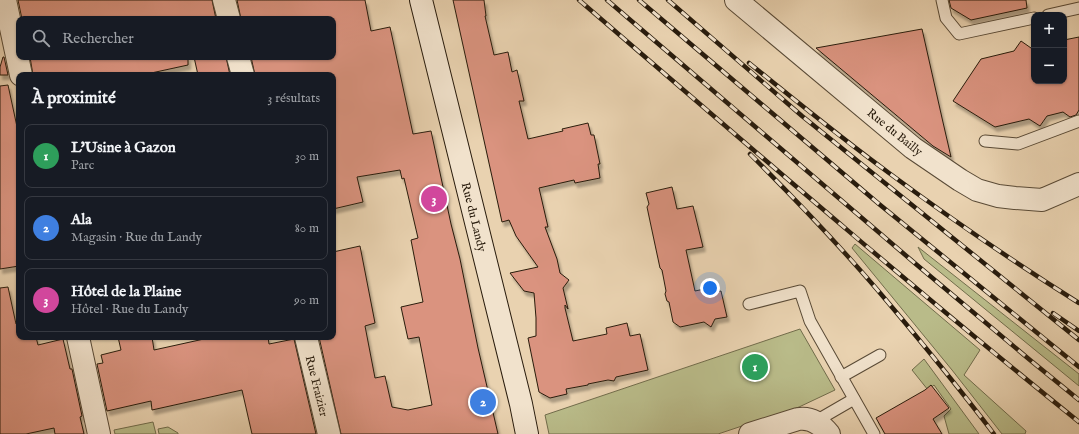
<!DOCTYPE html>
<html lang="fr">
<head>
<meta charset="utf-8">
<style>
  :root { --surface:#171b24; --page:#20242c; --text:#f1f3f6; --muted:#9ea1a6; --line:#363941; --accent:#8c9099 }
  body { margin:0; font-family:"IM FELL English",serif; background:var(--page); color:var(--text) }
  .controls { position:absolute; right:12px; top:12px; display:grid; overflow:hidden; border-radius:8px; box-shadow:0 1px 3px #0004 }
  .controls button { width:36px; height:36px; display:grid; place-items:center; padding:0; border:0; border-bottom:1px solid var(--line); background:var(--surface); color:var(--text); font:20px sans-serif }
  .you { position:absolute; left:710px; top:288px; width:14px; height:14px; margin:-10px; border:3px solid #fff; border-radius:50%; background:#1a73e8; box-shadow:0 0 0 6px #1a73e833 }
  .badge { display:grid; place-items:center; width:26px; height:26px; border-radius:50%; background:var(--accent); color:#fff; font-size:13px; font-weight:700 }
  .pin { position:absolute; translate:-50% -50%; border:2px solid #fff; box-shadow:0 1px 4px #0006 }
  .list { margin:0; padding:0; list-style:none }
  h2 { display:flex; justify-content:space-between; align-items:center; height:52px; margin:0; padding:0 16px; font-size:17px }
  h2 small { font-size:13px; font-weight:400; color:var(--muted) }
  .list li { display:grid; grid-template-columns:26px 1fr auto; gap:12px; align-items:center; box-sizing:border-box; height:64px; margin:0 8px 8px; padding:0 8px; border:1px solid var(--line); border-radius:8px }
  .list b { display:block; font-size:15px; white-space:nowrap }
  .list p { margin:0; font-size:13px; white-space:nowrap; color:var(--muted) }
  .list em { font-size:13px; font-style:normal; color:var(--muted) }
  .icon { flex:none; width:22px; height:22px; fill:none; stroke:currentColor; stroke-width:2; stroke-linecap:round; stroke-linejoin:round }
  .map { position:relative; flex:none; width:1079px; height:434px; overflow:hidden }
  .search { position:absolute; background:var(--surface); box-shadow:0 1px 3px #0004; left:16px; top:16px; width:320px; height:44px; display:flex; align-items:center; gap:10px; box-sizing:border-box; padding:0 14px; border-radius:8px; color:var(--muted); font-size:15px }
  .panel { position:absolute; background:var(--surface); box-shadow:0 1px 3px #0004; left:16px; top:72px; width:320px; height:268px; border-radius:8px }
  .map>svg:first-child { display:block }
  .green { fill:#b9bb89; stroke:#716c4b }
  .building { fill:#da937f; stroke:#291c0d; filter:url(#shadow) }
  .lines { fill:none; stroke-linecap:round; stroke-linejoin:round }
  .service-casing { stroke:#594a36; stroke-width:13 }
  .minor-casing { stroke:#594a36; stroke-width:24 }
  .secondary-casing { stroke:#291c0d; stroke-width:24 }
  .service { stroke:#f1e2cc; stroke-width:11 }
  .minor { stroke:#f1e2cc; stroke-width:22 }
  .secondary { stroke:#f1e2cc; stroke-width:22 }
  .rail-casing { stroke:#291c0d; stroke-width:4.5 }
  .rail { stroke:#f1e2cc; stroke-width:3; stroke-dasharray:9; stroke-linecap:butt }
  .labels { text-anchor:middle; stroke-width:3; stroke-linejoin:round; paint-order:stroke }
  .street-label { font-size:12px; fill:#291c0d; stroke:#f1e2cc }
</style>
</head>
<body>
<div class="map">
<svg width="1079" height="434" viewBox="0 0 1079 434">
  <defs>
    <filter id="shadow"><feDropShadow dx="2.5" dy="4.5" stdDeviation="1" flood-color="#0004"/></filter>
  </defs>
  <rect width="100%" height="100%" fill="#e9d2b0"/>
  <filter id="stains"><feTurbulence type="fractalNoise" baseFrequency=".005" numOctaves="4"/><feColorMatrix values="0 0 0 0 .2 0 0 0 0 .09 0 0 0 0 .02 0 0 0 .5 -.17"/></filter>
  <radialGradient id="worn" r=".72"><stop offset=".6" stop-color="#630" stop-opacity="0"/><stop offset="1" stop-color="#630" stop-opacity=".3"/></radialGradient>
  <g class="green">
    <path d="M855,244l125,106 -16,25 62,56 -1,3h-23l-50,-64 -100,-122z"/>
    <path d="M918,247l161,127v12l-155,-127z"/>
    <path d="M800,329l35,61 -36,17 -81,27h-169l-4,-19z"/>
    <path d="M924,359l55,75h-30l-5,-18 7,-7 -17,-24 -6,5 -16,-20z"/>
    <path d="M153,422l3,12h-41l-1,-4z"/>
    <path d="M168,427l10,6v1h-19l-1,-5z"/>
  </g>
  <g class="building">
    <path d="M18,0h194l4,19h-194z"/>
    <path d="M237,0h128l6,31 19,-4 23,107 18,-3 20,93 9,35 18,89 20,86h-157l-22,-97h14v-85l27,-6 15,77 -10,3 10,52 10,-2 7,31 16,3 24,-5 -13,-68 -11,2 -7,-32 22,-5 -12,-62 7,-2 -14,-60 -2,1 -2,-9 -43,7 6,25 -30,7v-134h-78l-4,-18h82v-38h-92z"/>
    <path d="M453,0h31l2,16h-1l9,39 14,-3 4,20 5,-2 7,31h-5l9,38 35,-8 -1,-2 26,-6 3,12h3l6,29h-2l2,14 -25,5 -1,-3 -35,8 9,39h-3l12,32 3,14 9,7 -6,8 5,21 -3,-4v3l8,33 34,-7 -1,-6 21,-5 3,13 10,-2 8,36 -32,7 -2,4 -6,-1 -20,4v1l-22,4 1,5 -17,4 -11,-6 -11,-54 8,-2v-18l-2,-25 -10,-2 -14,-18 28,-6 -22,-31 -7,-16 -7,2z"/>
    <path d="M949,0h77l1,8 -56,12 -20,-12z"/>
    <path d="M922,29l20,89 9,39 -18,-11 -117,-98z"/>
    <path d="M1079,37v73l-3,5 -6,2 -7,-5 -16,4 -7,10 -11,-7 -34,8 -42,-26 28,-42 33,-8 7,-10 10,7 3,-1v34h30v-41z"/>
    <path d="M3,57h1l4,18h-8v-8z"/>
    <path d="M30,57h158v8l-46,10h-109z"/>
    <path d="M194,57h32l4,18h-32z"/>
    <path d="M8,85l11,51v130l-19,3v-183z"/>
    <path d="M672,187l5,22 16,-3 10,41 -17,3 9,41 14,-3 2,5 10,-2 6,26 -12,2 -4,8 -7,-5 -24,5 -7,-5 -4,-20 -2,-1 -2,-7 1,-3 -4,-21 -2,-2 -13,-61 2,-3 -3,-11z"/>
    <path d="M8,287l8,37h3v13h17l2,8 25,-6 7,30h2l10,47 -2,1 4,17h-29l-1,-6 -28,6h-26v-146z"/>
    <path d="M118,337h34l2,13 59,-13h55l1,7 25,-5 22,95h-64l-10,-44 -90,20 -1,-9 -44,10 -10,-47 6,-1 -2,-8 20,-5z"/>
    <path d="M931,385l18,23 -16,11 9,15h-57l-9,-16 49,-28z"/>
  </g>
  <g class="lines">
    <g class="service-casing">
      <g id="service">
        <path d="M942,0l4,18 13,16 75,-16"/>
        <path d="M1048,15l31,-7"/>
        <path d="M985,141l33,3 61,-23"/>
        <path d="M749,304l51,-13 10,30 64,113"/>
        <path d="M841,377l39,-22"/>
        <path d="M816,421l38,-22"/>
      </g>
    </g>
    <g class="minor-casing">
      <g id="minor">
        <path d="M5,0l16,75"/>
        <path d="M224,0l5,19"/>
        <path d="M736,0l177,148 47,32 17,10 21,6 17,2 27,2 37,-16"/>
        <path d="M238,57l5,18"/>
        <path d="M78,337l21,97"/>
        <path d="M306,337l23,97"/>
        <path d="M750,434l48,-15c13,-2 23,5 31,15"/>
      </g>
    </g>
    <g class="secondary-casing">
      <path id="secondary" d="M421,0l100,404 6,30"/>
    </g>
    <use href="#service" class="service"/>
    <use href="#minor" class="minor"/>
    <use href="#secondary" class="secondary"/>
    <g class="rail-casing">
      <g id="rail">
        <path d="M579,0c165,142 330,285 500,422"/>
        <path d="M607,0l310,265 113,95 49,40"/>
        <path d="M639,0l240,204 200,163"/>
        <path d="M668,0l134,116 277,224"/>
        <path d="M749,63c46,37 92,75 140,110 62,46 125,89 190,130"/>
        <path d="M750,154c47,47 93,95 136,146 37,44 73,88 108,134"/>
        <path d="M1053,313l26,18"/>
      </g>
    </g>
    <use href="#rail" class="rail"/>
  </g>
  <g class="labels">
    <g class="street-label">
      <text transform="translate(895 132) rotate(39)" y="4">Rue du Bailly</text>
      <text transform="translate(474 217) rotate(76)" y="4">Rue du Landy</text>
      <text transform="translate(317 386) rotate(76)" y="4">Rue Fraizier</text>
    </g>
  </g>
  <rect width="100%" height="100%" filter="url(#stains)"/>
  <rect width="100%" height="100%" fill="url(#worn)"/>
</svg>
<div class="controls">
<button>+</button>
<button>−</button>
</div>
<div class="you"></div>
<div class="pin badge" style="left:755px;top:367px;background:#2e9e5b">1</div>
<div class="pin badge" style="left:483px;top:402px;background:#3f7fe0">2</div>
<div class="pin badge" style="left:434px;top:199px;background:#d1479c">3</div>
<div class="search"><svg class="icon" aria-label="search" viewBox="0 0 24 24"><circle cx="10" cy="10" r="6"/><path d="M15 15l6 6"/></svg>Rechercher</div>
<section class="panel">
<h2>À proximité<small>3 résultats</small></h2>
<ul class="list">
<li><span class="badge" style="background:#2e9e5b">1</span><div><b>L'Usine à Gazon</b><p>Parc</p></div><em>30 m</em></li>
<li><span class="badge" style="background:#3f7fe0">2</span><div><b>Ala</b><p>Magasin · Rue du Landy</p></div><em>80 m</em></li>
<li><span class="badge" style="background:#d1479c">3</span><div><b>Hôtel de la Plaine</b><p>Hôtel · Rue du Landy</p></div><em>90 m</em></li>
</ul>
</section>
</div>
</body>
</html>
